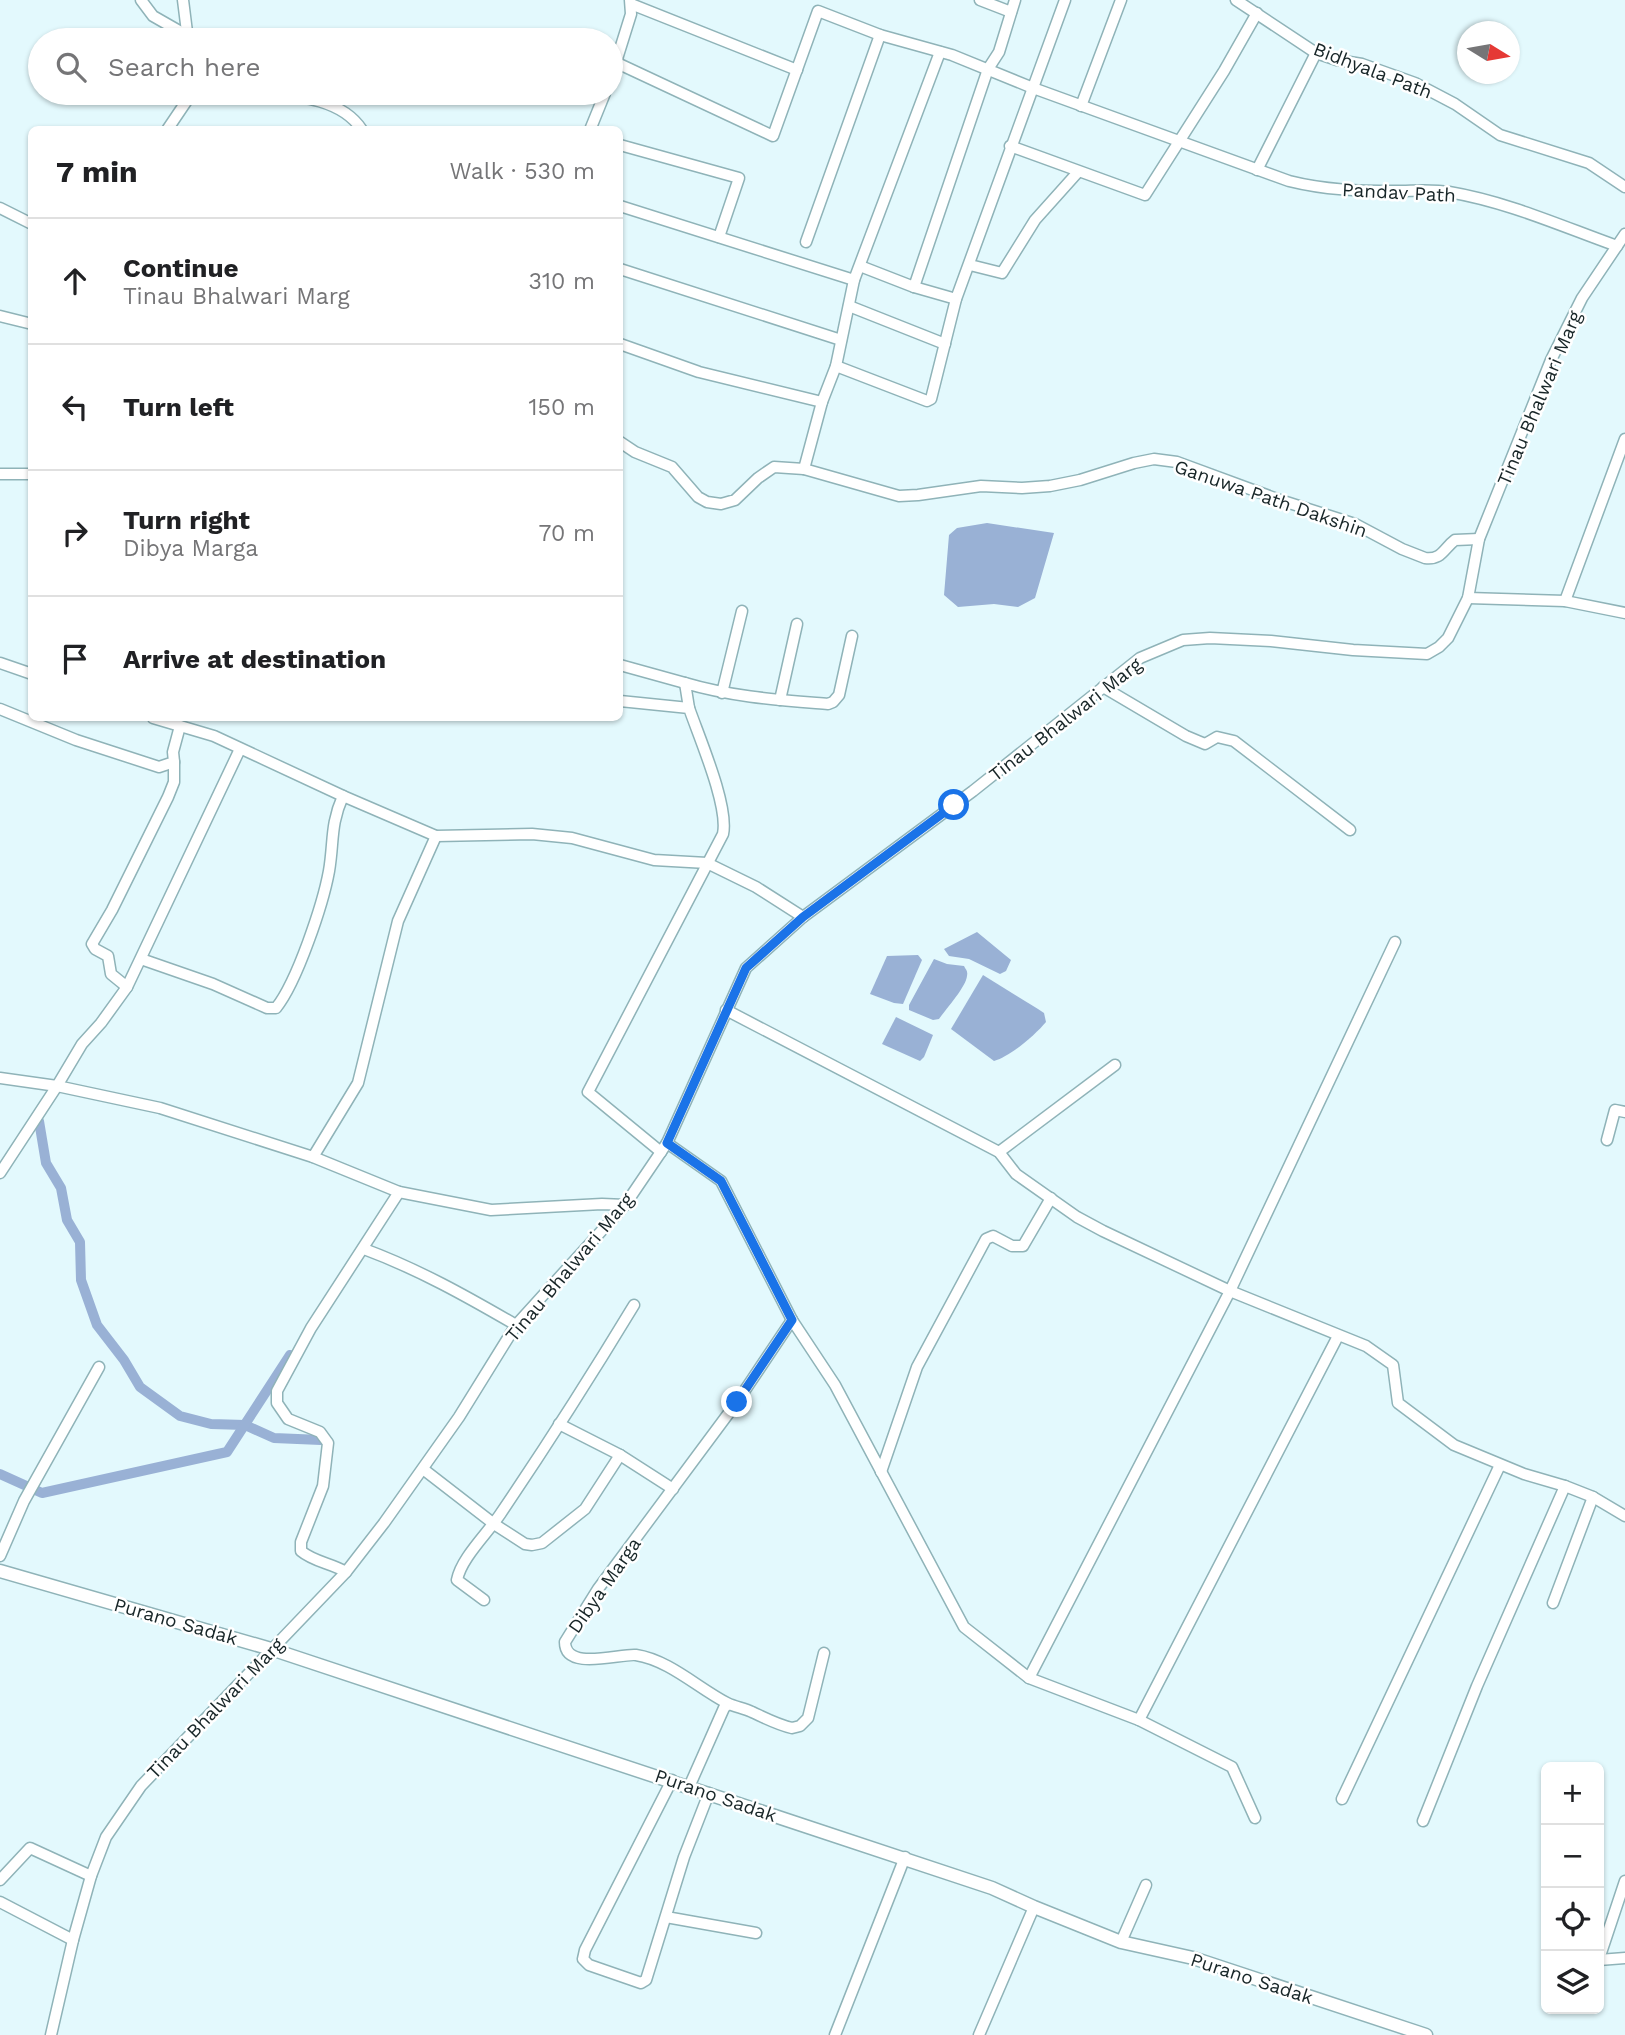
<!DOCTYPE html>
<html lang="en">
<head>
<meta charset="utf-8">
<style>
  :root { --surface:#fff; --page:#f6f6f6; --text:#202124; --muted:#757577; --line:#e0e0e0 }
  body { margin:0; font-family:"Work Sans",sans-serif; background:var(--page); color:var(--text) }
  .controls { position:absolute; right:21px; bottom:21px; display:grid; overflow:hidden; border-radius:10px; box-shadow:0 2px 5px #0004 }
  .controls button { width:63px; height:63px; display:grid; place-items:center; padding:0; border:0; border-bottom:2px solid var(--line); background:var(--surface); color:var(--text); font:35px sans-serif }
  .compass { position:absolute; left:1457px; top:21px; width:63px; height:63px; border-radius:50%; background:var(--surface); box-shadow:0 2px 5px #0004; rotate:101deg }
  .stop { position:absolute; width:21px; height:21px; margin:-16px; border:5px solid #1a73e8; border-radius:50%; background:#fff }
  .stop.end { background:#1a73e8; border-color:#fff; box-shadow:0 2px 7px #0008 }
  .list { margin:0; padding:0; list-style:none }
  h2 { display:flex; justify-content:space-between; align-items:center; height:91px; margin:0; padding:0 28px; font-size:30px }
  h2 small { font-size:23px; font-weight:400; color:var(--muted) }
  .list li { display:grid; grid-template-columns:46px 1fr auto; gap:21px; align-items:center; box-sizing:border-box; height:126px; padding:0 28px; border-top:2px solid var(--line) }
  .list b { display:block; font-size:26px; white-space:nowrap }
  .list p { margin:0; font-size:23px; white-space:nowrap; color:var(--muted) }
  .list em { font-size:23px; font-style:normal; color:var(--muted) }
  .icon { flex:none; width:38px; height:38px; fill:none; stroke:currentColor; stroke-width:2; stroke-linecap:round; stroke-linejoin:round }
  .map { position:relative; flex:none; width:1625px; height:2035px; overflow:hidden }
  .search { position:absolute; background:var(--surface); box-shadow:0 2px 5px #0004; left:28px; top:28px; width:595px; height:77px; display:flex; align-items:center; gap:18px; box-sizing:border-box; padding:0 24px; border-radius:38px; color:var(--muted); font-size:26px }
  .panel { position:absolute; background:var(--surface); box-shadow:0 2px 5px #0004; left:28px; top:126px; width:595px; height:595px; border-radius:10px }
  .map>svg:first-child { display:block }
  .water { fill:#99b1d5 }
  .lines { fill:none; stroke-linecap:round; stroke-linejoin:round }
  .canal { stroke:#99b1d5; stroke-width:10 }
  .minor-casing { stroke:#8fb3b8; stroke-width:13 }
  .major-casing { stroke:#8fb3b8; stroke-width:15 }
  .minor { stroke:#fff; stroke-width:10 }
  .major { stroke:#fff; stroke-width:12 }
  .route { stroke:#1a73e8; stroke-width:9 }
  .labels { text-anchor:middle; stroke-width:5; stroke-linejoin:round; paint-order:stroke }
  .street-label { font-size:19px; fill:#182628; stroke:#fff }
</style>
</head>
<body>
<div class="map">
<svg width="1625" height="2035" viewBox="0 0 1625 2035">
  <rect width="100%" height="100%" fill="#e3f9fd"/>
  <g class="water">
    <path d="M987,523l67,10 -19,65 -17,9 -24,-3 -36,3 -14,-12 5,-60 8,-7z"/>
    <path d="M977,932l34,28 -5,11 -6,3 -31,-15 -20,-3 -5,-7z"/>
    <path d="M918,955l4,5 -19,44 -9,-1 -24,-9 17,-38z"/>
    <path d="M934,959l13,5 17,2c2,4 4,5 3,10 -1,11 -21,33 -28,43l-6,1 -24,-10v-5z"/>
    <path d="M983,975l55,34 6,4 2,9c-11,13 -35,34 -52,39l-43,-32z"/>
    <path d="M896,1017l37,18 -9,22 -4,4 -38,-17z"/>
  </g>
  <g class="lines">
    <g class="canal">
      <path d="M39,1121l7,42 15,25 6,32 13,22 1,38 16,45 27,35 16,27 40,29 31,8 34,1 29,13 47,2"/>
      <path d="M0,1474l42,19 185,-41 63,-97"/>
    </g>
    <g class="minor-casing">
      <g id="minor">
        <path d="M141,0l12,16 35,20"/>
        <path d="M183,0l5,40"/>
        <path d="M980,0l31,12"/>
        <path d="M1236,0l80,53 21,7 25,4 53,19 40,21 45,31 89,28 36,24"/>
        <path d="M631,4l166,66"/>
        <path d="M617,63l156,73 45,-125 62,24 72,20 81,33 256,93c36,9 70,10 106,10 18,0 37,-2 54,1 59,10 112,34 168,54"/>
        <path d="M611,78l20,-64 -1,-14"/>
        <path d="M267,93c33,3 76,7 95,37"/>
        <path d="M1081,106l40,-106"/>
        <path d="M167,130l25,-37"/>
        <path d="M590,130l15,-37"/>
        <path d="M620,145l119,33 -20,59"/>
        <path d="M1010,146l135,49 79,-124 33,-58"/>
        <path d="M1257,170l59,-117"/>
        <path d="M620,206l234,74"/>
        <path d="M0,208l32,16"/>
        <path d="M806,242l74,-207"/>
        <path d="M970,265l32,8 33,-53 43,-48"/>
        <path d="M860,266l54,21 42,12"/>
        <path d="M620,269l221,71"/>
        <path d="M914,287l74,-218 11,-17 16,-52"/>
        <path d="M849,306l96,38"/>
        <path d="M0,316l32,8"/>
        <path d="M620,344l79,28 123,30"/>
        <path d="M836,366l91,35 4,-2 25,-100 109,-299"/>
        <path d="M620,442l15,10 37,15 26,30 9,5 14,2 14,-4 23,-22 16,-11 30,2 95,27 19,-1 63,-9 41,2 28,-2 30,-6 54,-17 20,-4 23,3 103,38 75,24 47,25 23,9c17,2 18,-9 30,-18l24,-1"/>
        <path d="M804,469l18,-67 14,-36 18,-86 86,-228"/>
        <path d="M0,474h32"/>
        <path d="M1468,598l97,3 60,12"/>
        <path d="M1565,601l60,-162"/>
        <path d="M0,663l32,11"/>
        <path d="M620,665l65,18"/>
        <path d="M1103,687l83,49 19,8 12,-7 17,4 116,89"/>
        <path d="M722,693l20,-82"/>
        <path d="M780,700l17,-76"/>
        <path d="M620,701l69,7c10,29 40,98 34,126l-135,258 73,60"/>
        <path d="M689,708l-4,-25c47,14 95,17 143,21l5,-2 6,-7 13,-59"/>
        <path d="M0,709l76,31 83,27 15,-5 -1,-10 7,-26"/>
        <path d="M153,718l61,18 129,60 93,40 96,-2 40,4 82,22 53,3 49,24 47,30"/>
        <path d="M141,959l72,25 54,24h9c21,-26 47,-104 53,-137 5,-29 1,-46 14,-75"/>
        <path d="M127,987l-16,-13 -3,-18 -13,-7 -3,-5 20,-34 56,-113 6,-15v-20"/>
        <path d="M726,1010l273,142 17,22 61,43 26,14 127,60 136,55 27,19 5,38 56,42 70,29 41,12 28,11 32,19"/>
        <path d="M0,1078l57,8 103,22 153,49 86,35 92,18 111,-6 23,1"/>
        <path d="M1607,1140l8,-30 10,2"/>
        <path d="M667,1143l54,38 71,139 43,65 129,242 65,51 110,42 93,47 23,51"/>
        <path d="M999,1152l116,-87"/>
        <path d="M313,1157l45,-74 40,-162 38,-85"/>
        <path d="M0,1173l57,-87 25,-42 19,-21 26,-36 113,-238"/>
        <path d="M364,1249c54,20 102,47 152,76"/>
        <path d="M792,1320l-55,82 -139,187 -33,53c0,30 56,11 71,13 33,5 62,33 91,48 8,4 17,5 25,9 13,6 26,13 40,16l8,-2 8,-8 16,-65"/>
        <path d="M559,1424l61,31 53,34"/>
        <path d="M423,1469l71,55 31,20 7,1 10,-2 43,-34 35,-54"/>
        <path d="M881,1472l36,-105 69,-128 7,-3 19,10h11l28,-48"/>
        <path d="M0,1556l24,-55 75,-134"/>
        <path d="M346,1572c-15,-9 -32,-10 -45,-21v-9l22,-56 5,-43 -8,-11 -32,-13 -11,-16v-12l34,-63 88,-136"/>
        <path d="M484,1600l-27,-20c4,-22 31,-47 44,-67 46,-68 90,-137 133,-208"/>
        <path d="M1553,1603l40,-106"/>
        <path d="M1029,1678l201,-387 165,-349"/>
        <path d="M1139,1720l199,-384"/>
        <path d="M672,1780l-87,170 -2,9 6,6 52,18 5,-3 38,-123 25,-64"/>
        <path d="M689,1787l35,-79 4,-4"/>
        <path d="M1342,1799l158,-334"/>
        <path d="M1423,1821l54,-135 88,-200"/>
        <path d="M0,1880l30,-32 61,28"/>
        <path d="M0,1902l73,38"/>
        <path d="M666,1917l90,16"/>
        <path d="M1121,1942l25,-57"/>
        <path d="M1599,1959l26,-78"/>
        <path d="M1599,1960l26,-2"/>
        <path d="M51,2035l22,-95 18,-64 15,-39 35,-51 205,-214 38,-49 75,-106 57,-92 109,-120 42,-62 79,-175 57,-51 170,-126 167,-133 43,-18 27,-2 61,3 82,9 74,4 12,-7 9,-9 20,-40 11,-59 72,-179 31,-62 43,-64"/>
        <path d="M835,2035l70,-178"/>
        <path d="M979,2035l55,-128"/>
      </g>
    </g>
    <g class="major-casing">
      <path id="major" d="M0,1571l271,78 721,239 42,19 87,35 72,16 233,77"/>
    </g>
    <use href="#minor" class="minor"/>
    <use href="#major" class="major"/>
  </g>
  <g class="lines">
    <path class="route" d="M737,1402l55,-82 -71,-139 -54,-38 79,-175 57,-51 151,-112"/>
  </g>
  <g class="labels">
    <g class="street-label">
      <text transform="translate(1373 70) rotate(21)" y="7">Bidhyala Path</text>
      <text transform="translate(1399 192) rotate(3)" y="7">Pandav Path</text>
      <text transform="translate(1539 398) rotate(-67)" y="7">Tinau Bhalwari Marg</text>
      <text transform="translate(1271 498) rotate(19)" y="7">Ganuwa Path Dakshin</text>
      <text transform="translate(1065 719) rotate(-38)" y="7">Tinau Bhalwari Marg</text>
      <text transform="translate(569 1267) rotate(-50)" y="7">Tinau Bhalwari Marg</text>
      <text transform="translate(604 1585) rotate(-55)" y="7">Dibya Marga</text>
      <text transform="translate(176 1621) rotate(16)" y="7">Purano Sadak</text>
      <text transform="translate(215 1708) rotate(-46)" y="7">Tinau Bhalwari Marg</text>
      <text transform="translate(716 1795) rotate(19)" y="7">Purano Sadak</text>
      <text transform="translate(1252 1978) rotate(18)" y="7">Purano Sadak</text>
    </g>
  </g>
</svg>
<div class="controls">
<button>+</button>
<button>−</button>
<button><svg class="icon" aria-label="locate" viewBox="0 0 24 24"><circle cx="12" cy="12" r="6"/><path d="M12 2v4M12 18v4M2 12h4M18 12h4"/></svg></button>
<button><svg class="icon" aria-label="layers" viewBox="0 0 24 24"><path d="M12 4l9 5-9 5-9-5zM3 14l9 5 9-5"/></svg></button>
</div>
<svg class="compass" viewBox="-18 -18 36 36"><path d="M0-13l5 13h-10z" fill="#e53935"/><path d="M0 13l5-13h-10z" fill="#757577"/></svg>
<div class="stop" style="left:954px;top:805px"></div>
<div class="stop end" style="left:737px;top:1402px"></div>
<div class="search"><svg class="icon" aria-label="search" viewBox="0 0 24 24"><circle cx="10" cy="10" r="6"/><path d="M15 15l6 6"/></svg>Search here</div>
<section class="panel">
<h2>7 min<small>Walk · 530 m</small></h2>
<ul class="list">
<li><svg class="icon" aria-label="ahead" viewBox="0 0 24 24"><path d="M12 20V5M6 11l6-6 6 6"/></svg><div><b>Continue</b><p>Tinau Bhalwari Marg</p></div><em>310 m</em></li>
<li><svg class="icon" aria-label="left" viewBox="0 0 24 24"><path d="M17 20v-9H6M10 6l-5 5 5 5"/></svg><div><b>Turn left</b></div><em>150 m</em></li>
<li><svg class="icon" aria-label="right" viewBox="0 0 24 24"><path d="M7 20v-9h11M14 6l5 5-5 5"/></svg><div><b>Turn right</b><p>Dibya Marga</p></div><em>70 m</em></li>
<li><svg class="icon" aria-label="arrive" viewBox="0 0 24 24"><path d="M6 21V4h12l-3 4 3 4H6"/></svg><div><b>Arrive at destination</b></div></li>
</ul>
</section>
</div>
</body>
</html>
